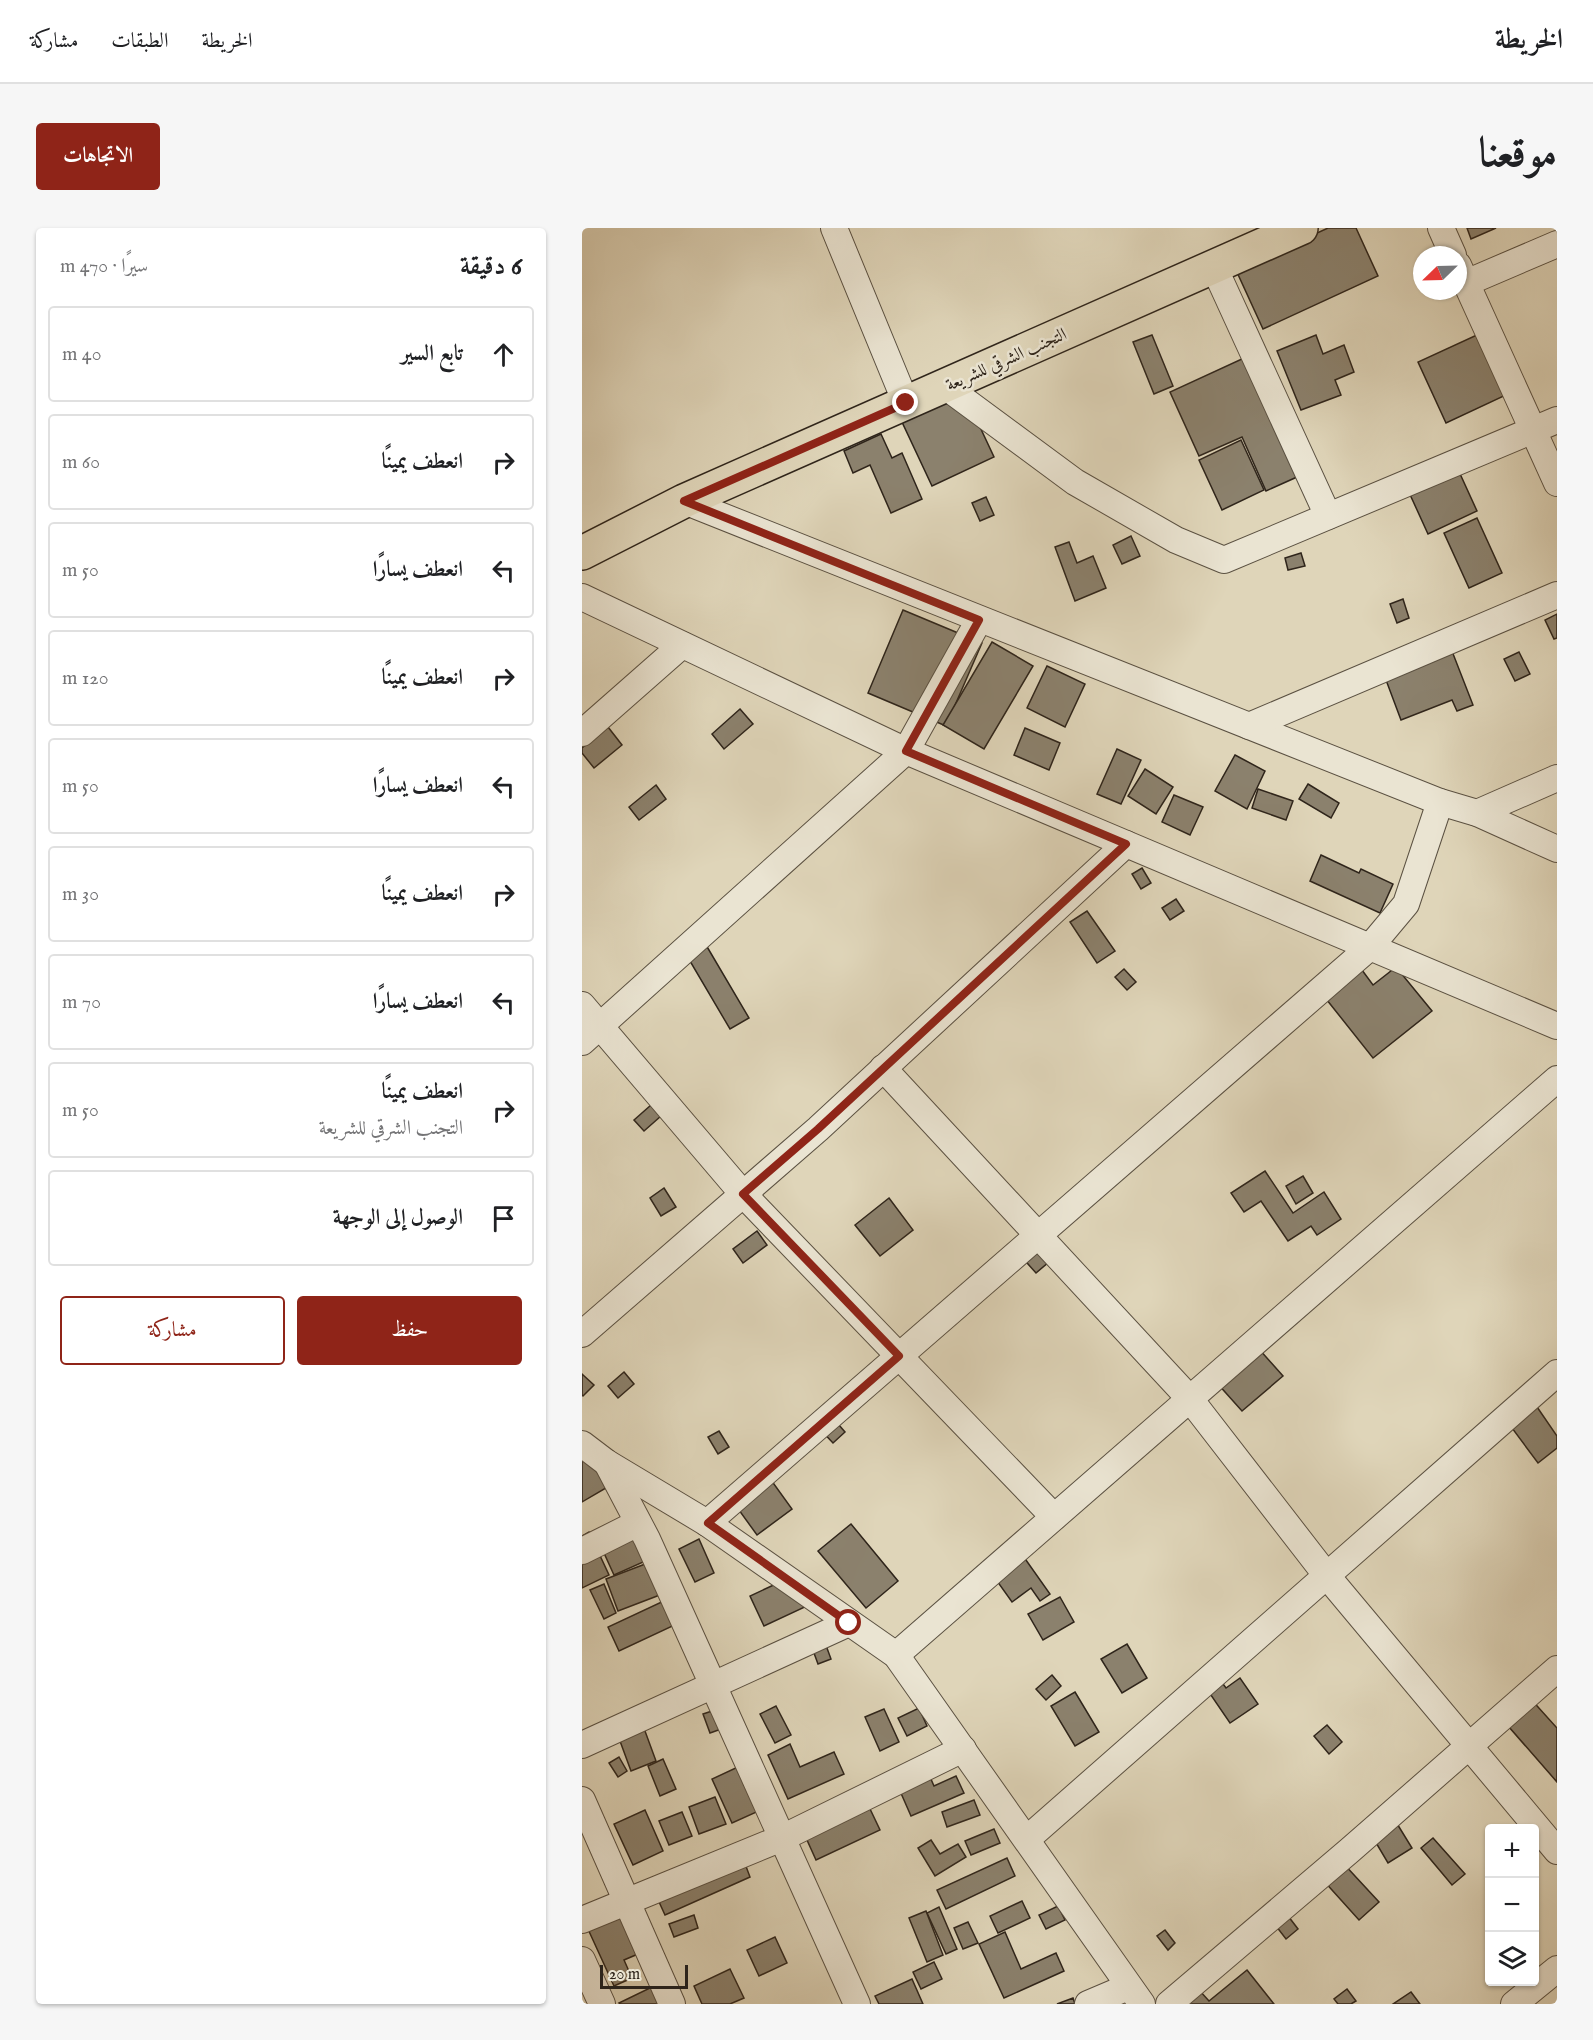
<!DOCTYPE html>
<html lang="ar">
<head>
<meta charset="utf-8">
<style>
  :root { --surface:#fff; --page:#f6f6f6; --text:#202124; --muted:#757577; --line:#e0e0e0; --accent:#8f2418 }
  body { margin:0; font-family:"IM FELL English",Amiri,serif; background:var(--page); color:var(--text); direction:rtl }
  .controls { position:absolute; right:18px; bottom:18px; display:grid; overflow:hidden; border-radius:6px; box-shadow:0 2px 4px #0004 }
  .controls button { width:54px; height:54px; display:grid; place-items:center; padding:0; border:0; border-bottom:2px solid var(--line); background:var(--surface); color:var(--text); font:30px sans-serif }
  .compass { position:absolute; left:831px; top:18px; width:54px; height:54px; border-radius:50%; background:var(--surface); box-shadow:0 2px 4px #0004; rotate:247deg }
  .scale { position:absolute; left:18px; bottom:15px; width:88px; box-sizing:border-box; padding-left:6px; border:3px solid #2f251b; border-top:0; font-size:16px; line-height:21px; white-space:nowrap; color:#2f251b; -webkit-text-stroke:4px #eae4d2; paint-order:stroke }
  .stop { position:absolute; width:18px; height:18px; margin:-14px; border:4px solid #8f2418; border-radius:50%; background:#fff }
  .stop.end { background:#8f2418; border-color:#fff; box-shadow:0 2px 6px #0008 }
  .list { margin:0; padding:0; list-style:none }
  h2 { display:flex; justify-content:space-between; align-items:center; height:78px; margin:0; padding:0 24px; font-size:26px }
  h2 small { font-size:20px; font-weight:400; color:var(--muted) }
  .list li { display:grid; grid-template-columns:39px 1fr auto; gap:18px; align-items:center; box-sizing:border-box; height:96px; margin:0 12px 12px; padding:0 12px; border:2px solid var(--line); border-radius:6px }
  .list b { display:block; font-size:22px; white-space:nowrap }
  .list p { margin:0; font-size:20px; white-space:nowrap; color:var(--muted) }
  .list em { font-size:20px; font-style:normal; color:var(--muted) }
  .actions { display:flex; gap:12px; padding:18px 24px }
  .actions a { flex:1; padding:14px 0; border:2px solid var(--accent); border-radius:6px; text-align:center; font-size:21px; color:var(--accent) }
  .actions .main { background:var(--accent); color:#fff }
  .icon { flex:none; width:33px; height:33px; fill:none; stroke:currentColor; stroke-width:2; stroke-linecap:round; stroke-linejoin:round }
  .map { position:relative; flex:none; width:975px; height:1776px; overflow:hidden; direction:ltr; border-radius:6px }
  header { display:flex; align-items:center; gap:36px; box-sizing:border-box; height:84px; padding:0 30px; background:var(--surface); border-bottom:2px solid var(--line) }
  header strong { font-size:28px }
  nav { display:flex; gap:33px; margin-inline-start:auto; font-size:21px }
  .intro { display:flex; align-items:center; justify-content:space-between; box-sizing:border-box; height:144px; padding:0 36px }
  h1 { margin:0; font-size:42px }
  .button { padding:15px 27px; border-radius:6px; background:var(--accent); color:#fff; font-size:21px; font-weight:700 }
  main { display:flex; gap:36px; padding:0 36px }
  aside { flex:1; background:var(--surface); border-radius:6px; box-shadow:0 2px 4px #0004 }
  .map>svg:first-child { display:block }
  .building { fill:#8b816d; stroke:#2f251b; stroke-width:1.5 }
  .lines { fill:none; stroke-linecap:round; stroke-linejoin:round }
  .minor-casing { stroke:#5b5142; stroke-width:28 }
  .primary-casing { stroke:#2f251b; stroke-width:36 }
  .minor { stroke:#eae4d2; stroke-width:26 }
  .primary { stroke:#dfd5b9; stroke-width:33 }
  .route { stroke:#8f2418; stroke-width:8 }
  .labels { text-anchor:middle; stroke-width:5; stroke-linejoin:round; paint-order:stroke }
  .street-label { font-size:18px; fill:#2f251b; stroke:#eae4d2 }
</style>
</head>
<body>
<header>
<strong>الخريطة</strong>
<nav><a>الخريطة</a><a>الطبقات</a><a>مشاركة</a></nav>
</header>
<div class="intro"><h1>موقعنا</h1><a class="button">الاتجاهات</a></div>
<main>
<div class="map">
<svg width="975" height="1776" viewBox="0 0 975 1776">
  <rect width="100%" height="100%" fill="#dfd5b9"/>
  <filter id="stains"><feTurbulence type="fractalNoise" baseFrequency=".00333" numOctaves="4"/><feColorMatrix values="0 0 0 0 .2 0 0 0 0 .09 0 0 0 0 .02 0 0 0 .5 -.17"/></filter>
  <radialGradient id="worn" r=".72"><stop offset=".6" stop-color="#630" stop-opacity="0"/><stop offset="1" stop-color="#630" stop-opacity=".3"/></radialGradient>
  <g class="building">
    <path d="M746,0h28l22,48 -115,53 -27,-59z"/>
    <path d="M885,0h29l-25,11z"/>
    <path d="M897,106l27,61 -60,28 -28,-61z"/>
    <path d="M570,107l21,51 -19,8 -21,-52z"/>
    <path d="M734,107l7,19 21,-9 10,27 -19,8 6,15 -40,15 -24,-59z"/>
    <path d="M662,130l53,119 -31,14 -24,-54 -43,19 -29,-64z"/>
    <path d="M382,165l30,64 -62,29 -30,-64z"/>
    <path d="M299,206l11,24 10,-5 20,46 -31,14 -21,-48 -17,8 -9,-22z"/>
    <path d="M659,212l23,50 -42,20 -23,-50z"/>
    <path d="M869,226l26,57 -49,23 -26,-57z"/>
    <path d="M404,269l8,18 -14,6 -8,-18z"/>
    <path d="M895,290l25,55 -33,15 -25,-55z"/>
    <path d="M549,308l9,20 -18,8 -9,-19z"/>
    <path d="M487,314l8,21 16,-7 13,32 -31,13 -20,-54z"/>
    <path d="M719,325l4,13 -17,4 -3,-12z"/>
    <path d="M821,371l6,19 -12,5 -7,-19z"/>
    <path d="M321,382l79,33 -36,83 -78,-33z"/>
    <path d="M975,386v24l-3,1 -9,-19z"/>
    <path d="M410,414l41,24 -49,83 -41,-24z"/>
    <path d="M868,418l23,59 -16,6 -5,-11 -51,20 -18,-48z"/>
    <path d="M937,424l11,22 -15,7 -11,-22z"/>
    <path d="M465,438l38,18 -20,43 -38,-19z"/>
    <path d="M158,481l13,15 -29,25 -12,-15z"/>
    <path d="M26,499l14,18 -28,23 -12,-15v-5z"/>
    <path d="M443,500l35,15 -11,27 -35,-15z"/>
    <path d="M535,521l24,11 -20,44 -24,-10z"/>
    <path d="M653,527l30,16 -18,38 -32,-18z"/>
    <path d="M563,541l28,18 -17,27 -28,-18z"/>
    <path d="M726,556l31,19 -8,15 -32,-19z"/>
    <path d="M74,557l10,14 -27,21 -10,-13z"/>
    <path d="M676,561l35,12 -7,19 -34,-12z"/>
    <path d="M592,567l29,12 -13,28 -28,-13z"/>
    <path d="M739,627l38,18 2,-4 32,15 -13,29 -70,-32z"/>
    <path d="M560,640l9,15 -10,6 -9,-15z"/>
    <path d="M594,671l8,12 -14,9 -8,-12z"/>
    <path d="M505,683l28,40 -18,12 -27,-41z"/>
    <path d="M124,717l43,73 -19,11 -43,-73z"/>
    <path d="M777,738l14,19 23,-18 36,44 -59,47 -50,-63z"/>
    <path d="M542,741l12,13 -9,8 -12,-13z"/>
    <path d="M69,877l10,11 -17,15 -10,-11z"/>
    <path d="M683,943l28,42 31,-21 17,27 -24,16 -6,-9 -23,15 -27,-40 -17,11 -13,-19z"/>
    <path d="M721,948l10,17 -17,11 -10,-18z"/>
    <path d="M82,960l12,19 -15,9 -11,-18z"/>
    <path d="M307,970l24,32 -33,26 -25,-31z"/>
    <path d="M175,1003l10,14 -24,18 -10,-14z"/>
    <path d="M459,1010l15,18 -20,17 -16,-18z"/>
    <path d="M676,1120l25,28 -41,35 -25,-28z"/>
    <path d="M42,1144l10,12 -16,14 -10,-12z"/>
    <path d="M0,1146l12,11 -11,11 -1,-1z"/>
    <path d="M953,1176l22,32v12l-19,15 -29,-39z"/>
    <path d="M250,1189l13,15 -12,11 -14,-15z"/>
    <path d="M137,1203l10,16 -11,7 -10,-17z"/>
    <path d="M0,1224l29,33 -29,17z"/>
    <path d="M184,1245l26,36 -35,26 -26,-36z"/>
    <path d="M47,1287l21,44 -36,16 -20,-44z"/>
    <path d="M269,1296l47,57 -32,27 -48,-57z"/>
    <path d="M7,1304l20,43 -27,13v-52z"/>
    <path d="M117,1311l15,34 -19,9 -16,-33z"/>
    <path d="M439,1325l29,41 -10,7 -9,-13 -19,14 -20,-28z"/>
    <path d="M71,1333l12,32 -47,18 -12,-32z"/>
    <path d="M211,1348l14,30 -43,20 -14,-30z"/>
    <path d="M22,1356l12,29 -12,6 -14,-29z"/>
    <path d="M478,1369l14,25 -31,18 -15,-26z"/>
    <path d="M86,1371l11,24 -60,28 -11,-24z"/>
    <path d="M238,1401l11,30 -13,5 -11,-30z"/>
    <path d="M545,1416l20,34 -25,15 -21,-34z"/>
    <path d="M633,1445l11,15 14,-10 18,26 -28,19 -28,-41z"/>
    <path d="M470,1447l9,11 -15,14 -10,-11z"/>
    <path d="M493,1464l24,40 -24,14 -24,-40z"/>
    <path d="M947,1469l28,31v54l-55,-63z"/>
    <path d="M194,1478l15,29 -16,8 -15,-29z"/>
    <path d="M337,1480l8,18 -20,10 -9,-18z"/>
    <path d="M136,1481l6,19 -14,5 -7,-19z"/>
    <path d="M302,1481l15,33 -19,9 -15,-34z"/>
    <path d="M56,1484l18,49 -25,10 -18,-49z"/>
    <path d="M745,1497l15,17 -13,12 -15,-18z"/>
    <path d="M208,1516l10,23 34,-15 10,22 -56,25 -20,-44z"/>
    <path d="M37,1529l8,14 -9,6 -9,-14z"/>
    <path d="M81,1531l13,30 -16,7 -12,-30z"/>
    <path d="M341,1533l11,25 22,-10 8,17 -53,23 -18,-41z"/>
    <path d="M158,1538l21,44 -29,13 -20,-44z"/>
    <path d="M279,1562l19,40 -64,30 -18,-40z"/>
    <path d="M133,1569l11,27 -27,10 -10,-27z"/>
    <path d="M392,1572l6,15 -33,12 -5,-15z"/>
    <path d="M63,1582l18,41 -30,14 -19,-41z"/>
    <path d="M100,1584l10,24 -23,9 -10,-24z"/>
    <path d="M814,1594l16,26 -24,15 -16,-27z"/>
    <path d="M412,1601l6,14 -29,12 -6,-14z"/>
    <path d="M851,1610l32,36 -13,11 -31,-37z"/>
    <path d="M349,1612l9,14 18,-10 8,13 -31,19 -17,-28z"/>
    <path d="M425,1630l8,18 -69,33 -9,-19z"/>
    <path d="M162,1633l6,16 -85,38 -15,-33z"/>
    <path d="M760,1634l37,40 -20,18 -36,-40z"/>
    <path d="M36,1664l27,59 -21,9 8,18 -18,8 -32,-70z"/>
    <path d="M440,1673l8,17 -32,15 -8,-17z"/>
    <path d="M476,1678l7,14 -19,9 -7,-14z"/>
    <path d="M357,1679l18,42 -11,5 -19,-41z"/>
    <path d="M344,1683l17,44 -16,7 -18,-44z"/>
    <path d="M703,1684l13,17 -12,10 -13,-17z"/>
    <path d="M112,1687l4,13 -24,9 -5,-13z"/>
    <path d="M386,1694l10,21 -15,6 -9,-21z"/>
    <path d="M583,1702l10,13 -7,7 -11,-14z"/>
    <path d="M423,1704l16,37 35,-16 8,18 -60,27 -25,-54z"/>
    <path d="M193,1709l12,26 -28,13 -12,-26z"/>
    <path d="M352,1734l8,17 -21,10 -8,-17z"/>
    <path d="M148,1741l14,29 -14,6h-28l-8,-18z"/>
    <path d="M665,1742l27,34h-89l15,-13 9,10z"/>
    <path d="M330,1751l11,25h-44l-4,-8z"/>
    <path d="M74,1757l6,19h-42l-1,-1z"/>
    <path d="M765,1761l9,12 -5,3h-13l-4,-5z"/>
    <path d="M829,1764l9,12h-27z"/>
    <path d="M491,1770l2,6h-18z"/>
  </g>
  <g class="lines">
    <g class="minor-casing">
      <g id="minor">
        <path d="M252,0l72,175"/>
        <path d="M859,0l12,27"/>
        <path d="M876,37l99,218"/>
        <path d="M632,39l114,249"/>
        <path d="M884,55l91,-39"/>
        <path d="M363,158l130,96 101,58 48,20 333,-140"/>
        <path d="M102,273l756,301 37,11 80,36"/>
        <path d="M0,369l324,154 651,275"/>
        <path d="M667,498l308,-131"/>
        <path d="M0,505l100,-88"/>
        <path d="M895,585l80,-35"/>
        <path d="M0,777l161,189 311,323"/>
        <path d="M0,814l324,-291 73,-131"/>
        <path d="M301,840l307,331 137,177 230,275"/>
        <path d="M0,1106l236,-205 308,-285"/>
        <path d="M0,1216l25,19 100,60 189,132 246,349"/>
        <path d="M25,1235l40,76 210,465"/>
        <path d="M125,1295l663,-576 36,-43 34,-102"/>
        <path d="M0,1323l56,-28"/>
        <path d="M314,1427l661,-576"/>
        <path d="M0,1517l267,-122"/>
        <path d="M0,1572l90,204"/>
        <path d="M445,1611l530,-466"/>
        <path d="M0,1692l200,-82 181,-89"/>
        <path d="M0,1732l20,44"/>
        <path d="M506,1776l40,-17"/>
        <path d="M587,1776l180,-153 208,-182"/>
        <path d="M932,1776l43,-35"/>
      </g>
    </g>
    <g class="primary-casing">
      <path id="primary" d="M0,325l102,-52 617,-273"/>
    </g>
    <use href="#minor" class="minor"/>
    <use href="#primary" class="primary"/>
  </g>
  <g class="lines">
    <path class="route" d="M267,1395l-141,-100 191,-167 -156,-162 75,-65 308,-285 -220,-93 73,-131 -295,-119 222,-98"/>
  </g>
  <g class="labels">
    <g class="street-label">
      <text transform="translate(424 131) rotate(-24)" y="6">التجنب الشرقي للشريعة</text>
    </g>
  </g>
  <rect width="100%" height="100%" filter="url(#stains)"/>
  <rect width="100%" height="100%" fill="url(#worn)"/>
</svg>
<div class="controls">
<button>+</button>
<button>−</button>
<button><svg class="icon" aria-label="layers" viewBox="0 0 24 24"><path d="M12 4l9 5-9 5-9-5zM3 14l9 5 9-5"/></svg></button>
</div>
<svg class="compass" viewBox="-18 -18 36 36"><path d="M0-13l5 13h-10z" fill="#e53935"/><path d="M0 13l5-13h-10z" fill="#757577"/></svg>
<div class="scale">20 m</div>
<div class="stop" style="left:267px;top:1395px"></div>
<div class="stop end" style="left:324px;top:175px"></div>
</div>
<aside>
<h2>6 دقيقة<small>سيرًا · 470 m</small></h2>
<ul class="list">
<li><svg class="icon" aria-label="ahead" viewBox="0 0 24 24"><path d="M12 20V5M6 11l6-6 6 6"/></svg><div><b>تابع السير</b></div><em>40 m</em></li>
<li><svg class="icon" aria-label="right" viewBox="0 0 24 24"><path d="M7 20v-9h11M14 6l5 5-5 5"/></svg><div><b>انعطف يمينًا</b></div><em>60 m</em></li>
<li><svg class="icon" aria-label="left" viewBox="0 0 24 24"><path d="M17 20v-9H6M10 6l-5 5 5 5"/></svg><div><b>انعطف يسارًا</b></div><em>50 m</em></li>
<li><svg class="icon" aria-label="right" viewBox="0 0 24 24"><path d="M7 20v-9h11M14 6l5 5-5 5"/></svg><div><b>انعطف يمينًا</b></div><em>120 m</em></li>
<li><svg class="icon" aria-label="left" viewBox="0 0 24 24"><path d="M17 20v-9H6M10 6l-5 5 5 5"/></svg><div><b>انعطف يسارًا</b></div><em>50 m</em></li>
<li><svg class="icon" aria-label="right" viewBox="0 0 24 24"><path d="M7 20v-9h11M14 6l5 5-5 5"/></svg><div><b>انعطف يمينًا</b></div><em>30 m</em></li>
<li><svg class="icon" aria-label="left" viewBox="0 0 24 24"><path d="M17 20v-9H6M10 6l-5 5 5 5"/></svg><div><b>انعطف يسارًا</b></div><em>70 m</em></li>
<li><svg class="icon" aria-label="right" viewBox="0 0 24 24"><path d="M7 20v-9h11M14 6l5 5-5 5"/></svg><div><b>انعطف يمينًا</b><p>التجنب الشرقي للشريعة</p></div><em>50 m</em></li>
<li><svg class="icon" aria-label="arrive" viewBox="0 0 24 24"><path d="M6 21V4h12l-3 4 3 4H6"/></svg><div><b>الوصول إلى الوجهة</b></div></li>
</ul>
<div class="actions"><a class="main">حفظ</a><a>مشاركة</a></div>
</aside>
</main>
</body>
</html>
